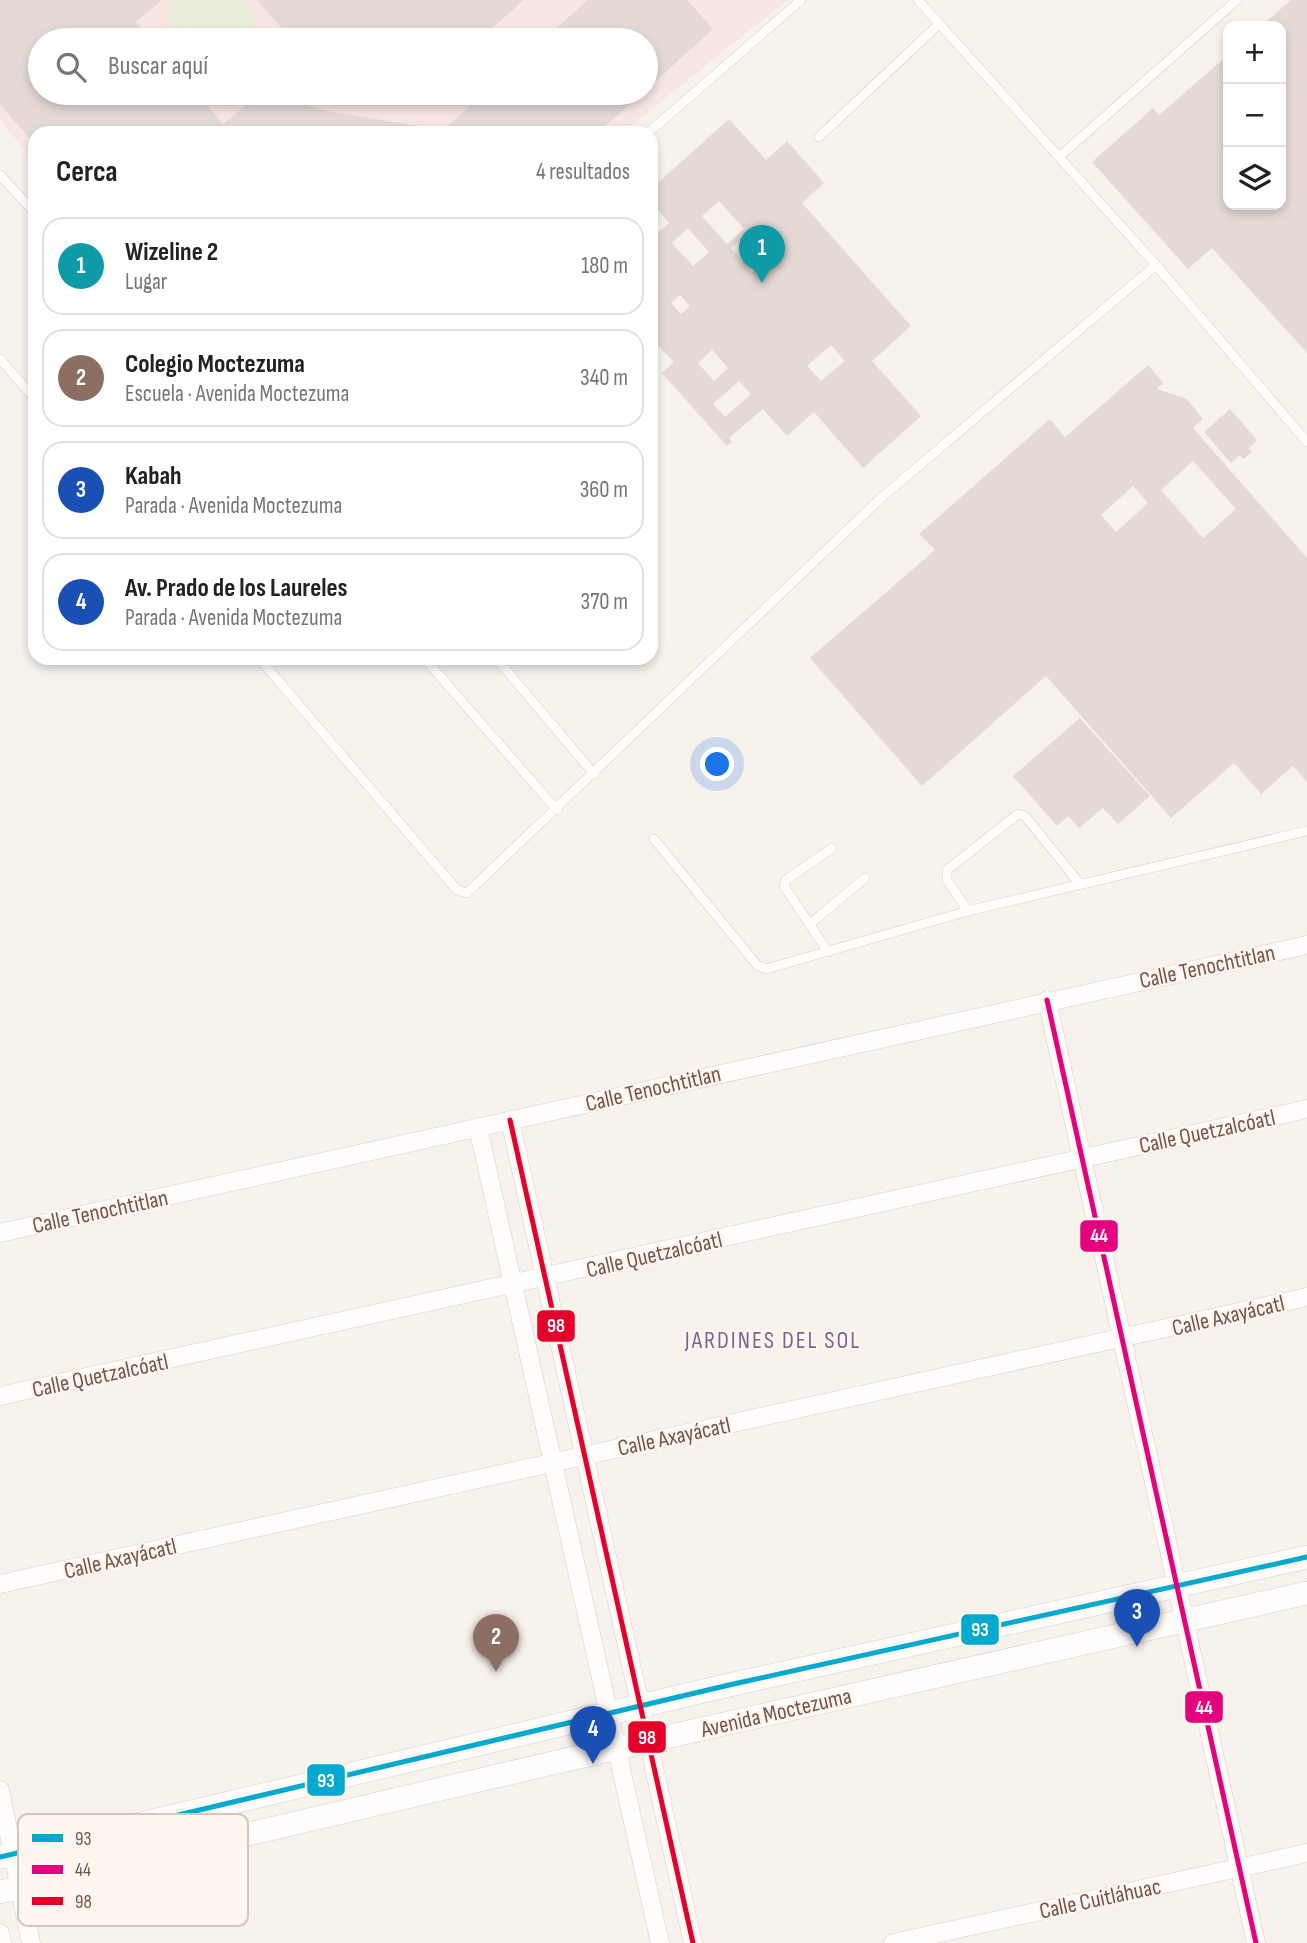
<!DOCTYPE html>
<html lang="es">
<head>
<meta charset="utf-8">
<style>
  :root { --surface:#fff; --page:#f6f6f6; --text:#222; --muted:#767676; --line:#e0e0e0; --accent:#a48b85 }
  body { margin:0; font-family:"Sofia Sans Condensed",sans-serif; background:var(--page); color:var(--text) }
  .controls { position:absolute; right:21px; top:21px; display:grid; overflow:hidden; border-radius:14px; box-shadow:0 4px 10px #0003 }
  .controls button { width:63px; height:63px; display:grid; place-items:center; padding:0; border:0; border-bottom:2px solid var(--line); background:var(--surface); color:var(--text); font:35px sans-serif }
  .you { position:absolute; left:718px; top:765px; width:24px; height:24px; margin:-18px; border:5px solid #fff; border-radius:50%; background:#1a73e8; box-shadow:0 0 0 10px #1a73e833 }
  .badge { display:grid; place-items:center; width:46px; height:46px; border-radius:50%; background:var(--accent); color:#fff; font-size:23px; font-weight:700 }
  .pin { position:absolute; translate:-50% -58px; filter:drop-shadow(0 2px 4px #0008) }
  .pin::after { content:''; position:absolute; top:37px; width:24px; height:21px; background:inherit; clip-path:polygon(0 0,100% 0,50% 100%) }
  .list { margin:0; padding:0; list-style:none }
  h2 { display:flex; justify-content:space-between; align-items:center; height:91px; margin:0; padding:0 28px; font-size:30px }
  h2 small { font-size:23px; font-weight:400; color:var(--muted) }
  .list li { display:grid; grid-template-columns:46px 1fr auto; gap:21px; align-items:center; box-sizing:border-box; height:98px; margin:0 14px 14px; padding:0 14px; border:2px solid var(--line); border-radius:21px }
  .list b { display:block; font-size:26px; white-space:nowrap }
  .list p { margin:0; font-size:23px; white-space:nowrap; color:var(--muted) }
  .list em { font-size:23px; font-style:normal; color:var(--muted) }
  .icon { flex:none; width:38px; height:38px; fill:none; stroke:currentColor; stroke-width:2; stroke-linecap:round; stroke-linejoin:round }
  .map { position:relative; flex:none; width:1307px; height:1943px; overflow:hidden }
  .search { position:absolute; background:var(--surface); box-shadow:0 4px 10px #0003; left:28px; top:28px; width:630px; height:77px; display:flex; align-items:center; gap:18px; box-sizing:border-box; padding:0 24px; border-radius:38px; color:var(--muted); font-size:26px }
  .panel { position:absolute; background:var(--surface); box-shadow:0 4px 10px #0003; left:28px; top:126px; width:630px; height:539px; border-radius:21px }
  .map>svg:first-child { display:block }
  .commercial { fill:#f7e6e1; fill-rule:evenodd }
  .green { fill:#e8eed8 }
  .building { fill:#e4d9d5; fill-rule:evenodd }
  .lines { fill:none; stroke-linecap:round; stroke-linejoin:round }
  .service-casing { stroke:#d6cdca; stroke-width:10 }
  .minor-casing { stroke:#d6cdca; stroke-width:19 }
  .tertiary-casing { stroke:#d6cdca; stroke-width:24 }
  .service { stroke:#fefdfc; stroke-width:9 }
  .minor { stroke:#fefdfc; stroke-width:18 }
  .tertiary { stroke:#fefdfc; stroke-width:23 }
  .bus-1-casing { stroke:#fef6ef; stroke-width:10 }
  .bus-2-casing { stroke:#fef6ef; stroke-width:10 }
  .bus-3-casing { stroke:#fef6ef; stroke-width:10 }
  .bus-1 { stroke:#00a9ce; stroke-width:5 }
  .bus-2 { stroke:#e5007d; stroke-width:5 }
  .bus-3 { stroke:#e4002b; stroke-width:5 }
  .labels { text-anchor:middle; stroke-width:5; stroke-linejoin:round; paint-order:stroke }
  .street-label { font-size:23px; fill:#76544d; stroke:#fef6ef }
  .neighbourhood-label { font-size:24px; letter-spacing:2px; fill:#7a6592; stroke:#fef6ef }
  .key { fill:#fef6ef; stroke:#d5c5be; stroke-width:2 }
  .key-label { font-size:19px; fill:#76544d }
  .line-badge { stroke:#fef6ef; stroke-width:2.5 }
  .badge-label { font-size:19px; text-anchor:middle; font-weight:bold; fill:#fff }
</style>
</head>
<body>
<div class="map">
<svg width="1307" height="1943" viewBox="0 0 1307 1943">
  <rect width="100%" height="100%" fill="#f8f2ed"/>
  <path class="commercial" d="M0,0h787l-165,133h-587v29l-35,-42zM40,40h606v53h-606z"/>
  <path class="green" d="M175,0h72l7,16 -3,24h-80l-2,-25z"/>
  <g class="building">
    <path d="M0,0h162l-26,22 15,18h-111v53h157l26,31 36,-30 74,18 110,18 41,-37h158l-45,40h-562v12l-35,-41z"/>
    <path d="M257,0h267l-46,40h-186z"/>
    <path d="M588,0h99l26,29 -67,61v-50h-103z"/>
    <path d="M1291,0h16v353l-95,-105 -24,21 -96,-107 61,-54 6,7 69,-60v150h53v-179h-20z"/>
    <path d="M729,119l37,41 21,-19 37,42 -22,20 109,123 -39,35 49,55 -58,52 -49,-56 -27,24 -24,-27 -34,29 3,4 -5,4 -65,-73 12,-11 -23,-24v-99l18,-16 -13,-15 -5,4v-23zM719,201l25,28 -17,15 -25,-28zM688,228l21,24 -16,14 -21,-23zM748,233l21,24 -17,15 -21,-24zM680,295l10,11 -9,8 -10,-11zM831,345l14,16 -24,20 -14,-15zM712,350l16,18 -14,13 -16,-18zM739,381l12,13 -26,23 -12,-13z"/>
    <path d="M1148,365l15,18 -6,6 30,10 16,20 -10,9 114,130v224l-14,-16 -32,28 -27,-31 -63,55 -125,-142 -124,110 -112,-128 125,-108 -16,-16 131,-115 15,18zM1193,461l43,48 -33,29 -42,-48zM1133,486l15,17 -32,29 -15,-17z"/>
    <path d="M1230,409l27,31 -8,8 3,4 -9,7 -3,-4 -9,8 -27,-31z"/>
    <path d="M1080,718l70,78 -32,28 -15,-16 -24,20 -11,-12 -11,10 -44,-50z"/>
  </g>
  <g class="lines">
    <g class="service-casing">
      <g id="service">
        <path d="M918,0l238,265 151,177"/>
        <path d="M648,133l153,-133"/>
        <path d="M819,137l120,-113"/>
        <path d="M1059,157l178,-157"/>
        <path d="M0,175l35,38"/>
        <path d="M0,359l35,40"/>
        <path d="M259,658l198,232 10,3 414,-395 275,-233"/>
        <path d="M424,658l133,152"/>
        <path d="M496,658l98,116"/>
        <path d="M654,839l103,126 9,4 202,-58 339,-80"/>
        <path d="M968,911l-21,-31v-10l71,-56 7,2 55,68"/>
        <path d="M810,924l55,-46"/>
        <path d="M828,952l-44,-66 2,-6 46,-32"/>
      </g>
    </g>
    <g class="minor-casing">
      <g id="minor">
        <path d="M1047,1000l209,943"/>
        <path d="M510,1120l183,823"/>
        <path d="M478,1127l182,816"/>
        <path d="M0,1233l1307,-288"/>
        <path d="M0,1396l1307,-287"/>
        <path d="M0,1584l1307,-287"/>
        <path d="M0,1790l31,153"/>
        <path d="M0,1933l2,10"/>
        <path d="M893,1943l414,-90"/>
      </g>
    </g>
    <g class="tertiary-casing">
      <g id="tertiary">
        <path d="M0,1857l729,-172 578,-128"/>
        <path d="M0,1892l617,-144 690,-155"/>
      </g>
    </g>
    <use href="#service" class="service"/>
    <use href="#minor" class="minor"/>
    <use href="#tertiary" class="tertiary"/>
    <g class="bus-1-casing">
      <path id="bus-1" d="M0,1857l729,-172 578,-128"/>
    </g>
    <g class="bus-2-casing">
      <path id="bus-2" d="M1047,1000l209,943"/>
    </g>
    <g class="bus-3-casing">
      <path id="bus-3" d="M510,1120l183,823"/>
    </g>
    <use href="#bus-1" class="bus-1"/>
    <use href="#bus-2" class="bus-2"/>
    <use href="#bus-3" class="bus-3"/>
  </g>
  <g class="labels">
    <g class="street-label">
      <text transform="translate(1207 966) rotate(-12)" y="8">Calle Tenochtitlan</text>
      <text transform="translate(653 1088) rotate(-13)" y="8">Calle Tenochtitlan</text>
      <text transform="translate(1207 1131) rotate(-12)" y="8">Calle Quetzalcóatl</text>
      <text transform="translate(100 1211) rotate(-12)" y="8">Calle Tenochtitlan</text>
      <text transform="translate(654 1254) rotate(-13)" y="8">Calle Quetzalcóatl</text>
      <text transform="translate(1228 1315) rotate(-13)" y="8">Calle Axayácatl</text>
      <text transform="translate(100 1375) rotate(-12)" y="8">Calle Quetzalcóatl</text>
      <text transform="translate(674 1436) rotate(-12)" y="8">Calle Axayácatl</text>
      <text transform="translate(120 1558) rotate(-13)" y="8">Calle Axayácatl</text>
      <text transform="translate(776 1712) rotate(-13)" y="8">Avenida Moctezuma</text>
      <text transform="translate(1100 1898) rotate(-12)" y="8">Calle Cuitláhuac</text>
    </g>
    <g class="neighbourhood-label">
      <text x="773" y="1348">JARDINES DEL SOL</text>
    </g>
  </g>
  <rect x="18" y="1814" width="230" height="112" rx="10" class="key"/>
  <rect x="32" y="1834" width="31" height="8" fill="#00a9ce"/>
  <rect x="32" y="1865" width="31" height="9" fill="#e5007d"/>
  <rect x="32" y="1897" width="31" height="8" fill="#e4002b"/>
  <g class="key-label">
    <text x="75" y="1845">93</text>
    <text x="75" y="1876">44</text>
    <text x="75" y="1908">98</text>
  </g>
  <g class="line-badge">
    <rect x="1079" y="1219" width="40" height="34" rx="7" fill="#e5007d"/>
    <rect x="536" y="1309" width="40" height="34" rx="7" fill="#e4002b"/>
    <rect x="960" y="1613" width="40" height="33" rx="7" fill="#00a9ce"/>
    <rect x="1184" y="1690" width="40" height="34" rx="7" fill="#e5007d"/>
    <rect x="627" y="1720" width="40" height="34" rx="7" fill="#e4002b"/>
    <rect x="306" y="1763" width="40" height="34" rx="7" fill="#00a9ce"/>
  </g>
  <g class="badge-label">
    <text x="1099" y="1242">44</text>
    <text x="556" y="1332">98</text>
    <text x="980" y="1636">93</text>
    <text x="1204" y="1714">44</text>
    <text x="647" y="1744">98</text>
    <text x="326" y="1787">93</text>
  </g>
</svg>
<div class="controls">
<button>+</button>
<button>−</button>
<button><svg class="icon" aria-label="layers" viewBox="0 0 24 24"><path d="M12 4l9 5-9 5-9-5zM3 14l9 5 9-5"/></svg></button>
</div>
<div class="you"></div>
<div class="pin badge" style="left:762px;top:283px;background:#0f9aa8">1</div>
<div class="pin badge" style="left:496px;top:1672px;background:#8d6e63">2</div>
<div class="pin badge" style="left:1137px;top:1647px;background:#1a4fb4">3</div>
<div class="pin badge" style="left:593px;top:1764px;background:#1a4fb4">4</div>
<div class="search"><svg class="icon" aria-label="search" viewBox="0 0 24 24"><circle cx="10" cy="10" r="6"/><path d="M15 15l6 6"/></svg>Buscar aquí</div>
<section class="panel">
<h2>Cerca<small>4 resultados</small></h2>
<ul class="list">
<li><span class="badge" style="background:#0f9aa8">1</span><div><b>Wizeline 2</b><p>Lugar</p></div><em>180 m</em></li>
<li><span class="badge" style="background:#8d6e63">2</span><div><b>Colegio Moctezuma</b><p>Escuela · Avenida Moctezuma</p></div><em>340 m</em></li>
<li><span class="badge" style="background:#1a4fb4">3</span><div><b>Kabah</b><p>Parada · Avenida Moctezuma</p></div><em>360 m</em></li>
<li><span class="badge" style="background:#1a4fb4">4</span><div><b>Av. Prado de los Laureles</b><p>Parada · Avenida Moctezuma</p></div><em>370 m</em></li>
</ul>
</section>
</div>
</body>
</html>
